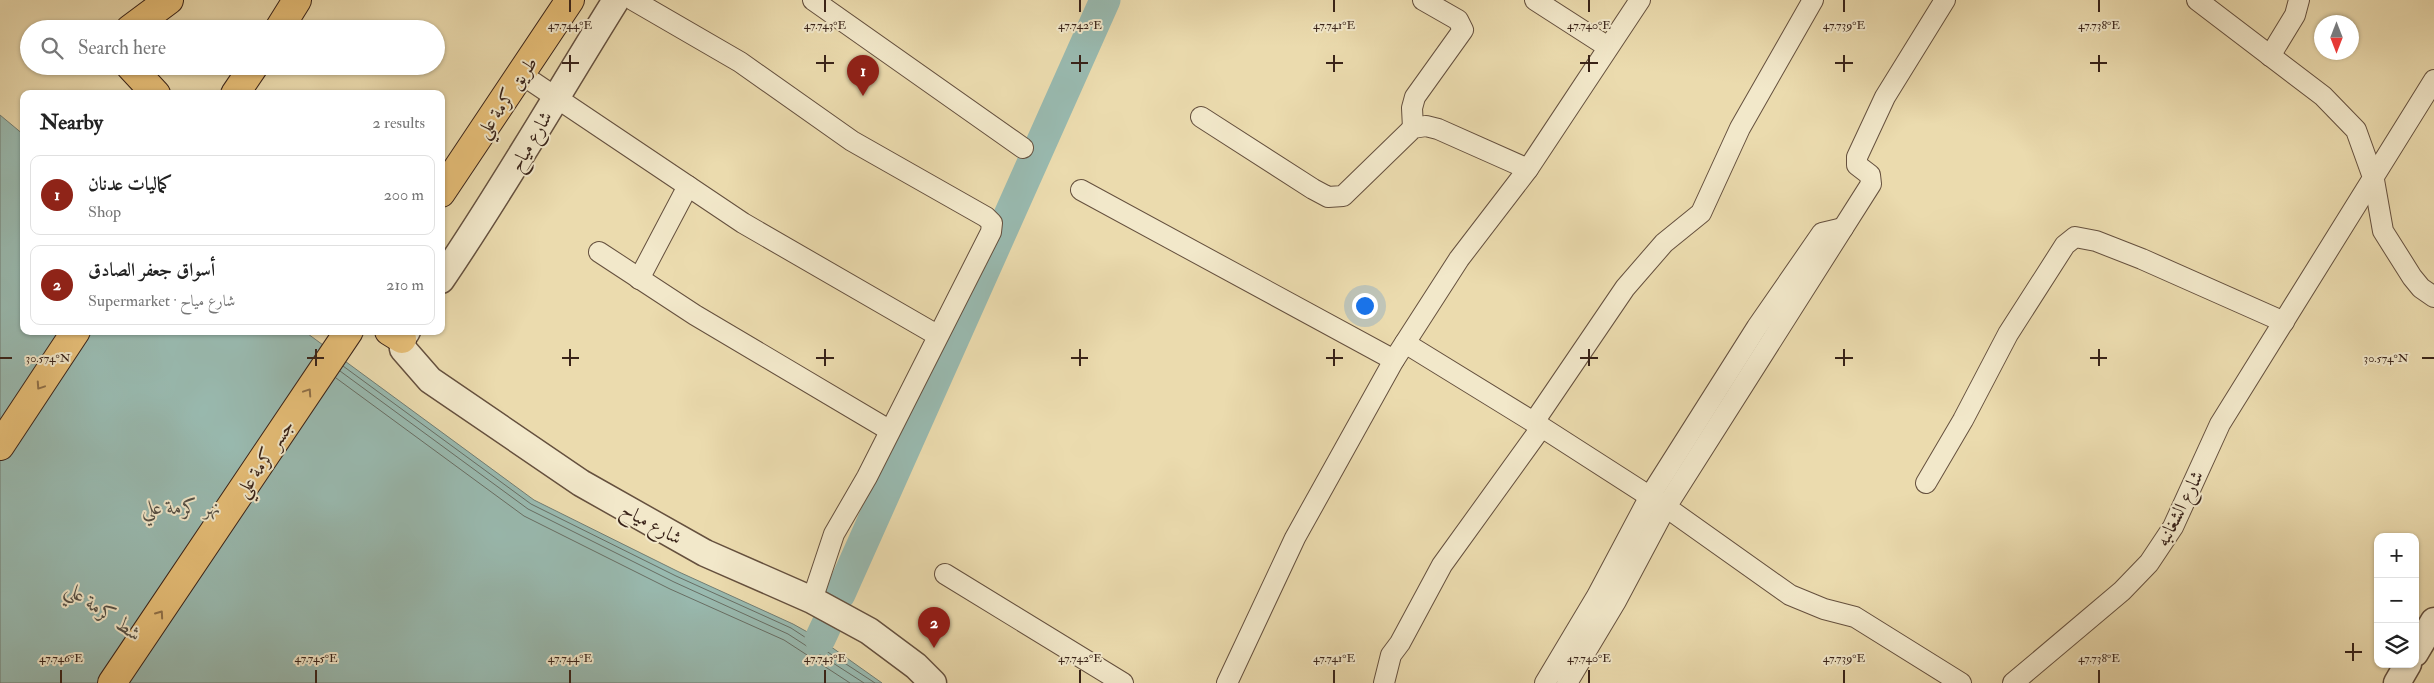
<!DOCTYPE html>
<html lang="en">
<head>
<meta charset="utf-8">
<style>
  :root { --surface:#fff; --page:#f2f2f2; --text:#222; --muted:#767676; --line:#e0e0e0; --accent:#8f2418 }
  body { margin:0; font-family:"IM FELL Double Pica",Amiri,serif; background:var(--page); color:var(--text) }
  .controls { position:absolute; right:15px; bottom:15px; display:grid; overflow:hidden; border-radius:10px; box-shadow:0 1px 4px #0004 }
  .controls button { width:45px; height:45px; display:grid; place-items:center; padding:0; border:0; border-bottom:1px solid var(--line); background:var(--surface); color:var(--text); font:25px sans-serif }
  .compass { position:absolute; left:2314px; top:15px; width:45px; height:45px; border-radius:50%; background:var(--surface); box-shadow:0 1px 4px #0004; rotate:180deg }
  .you { position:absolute; left:1364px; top:305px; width:18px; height:18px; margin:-12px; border:4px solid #fff; border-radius:50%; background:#1a73e8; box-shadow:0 0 0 8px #1a73e833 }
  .badge { display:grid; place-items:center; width:32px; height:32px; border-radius:50%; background:var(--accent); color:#fff; font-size:16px; font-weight:700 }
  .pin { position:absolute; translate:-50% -41px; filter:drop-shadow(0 1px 2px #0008) }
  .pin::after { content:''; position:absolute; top:26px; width:18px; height:15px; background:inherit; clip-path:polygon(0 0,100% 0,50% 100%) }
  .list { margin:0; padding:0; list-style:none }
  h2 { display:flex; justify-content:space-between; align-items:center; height:65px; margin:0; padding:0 20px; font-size:21px }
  h2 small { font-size:16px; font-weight:400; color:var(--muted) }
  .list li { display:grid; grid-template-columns:32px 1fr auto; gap:15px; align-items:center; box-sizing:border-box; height:80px; margin:0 10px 10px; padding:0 10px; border:1px solid var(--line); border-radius:10px }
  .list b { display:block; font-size:19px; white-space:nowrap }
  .list p { margin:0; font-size:16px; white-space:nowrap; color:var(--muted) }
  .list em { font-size:16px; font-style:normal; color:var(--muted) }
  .icon { flex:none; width:28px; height:28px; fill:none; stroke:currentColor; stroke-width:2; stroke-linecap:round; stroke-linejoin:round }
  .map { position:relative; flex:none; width:2434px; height:683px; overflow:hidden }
  .search { position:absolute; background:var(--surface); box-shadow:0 1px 4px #0004; left:20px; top:20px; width:425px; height:55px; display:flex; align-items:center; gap:12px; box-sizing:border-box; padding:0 18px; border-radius:28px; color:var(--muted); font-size:19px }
  .panel { position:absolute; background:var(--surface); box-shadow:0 1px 4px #0004; left:20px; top:90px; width:425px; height:245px; border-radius:10px }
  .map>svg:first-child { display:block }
  .water { fill:#99bab0; stroke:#727d73 }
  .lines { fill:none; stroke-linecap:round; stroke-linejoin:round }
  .shore { stroke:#686e64; stroke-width:1 }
  .river { stroke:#99bab0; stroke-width:31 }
  .minor-casing { stroke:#65503e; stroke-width:22 }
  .tertiary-casing { stroke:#65503e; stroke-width:29 }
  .trunk-casing { stroke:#382218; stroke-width:30 }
  .minor { stroke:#f2e8ca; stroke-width:20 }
  .tertiary { stroke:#f2e8ca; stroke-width:26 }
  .trunk { stroke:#e6be77; stroke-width:28 }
  .oneway { stroke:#8f7048 }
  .ticks { fill:none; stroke:#382218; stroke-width:2 }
  .labels { text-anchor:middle; stroke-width:4; stroke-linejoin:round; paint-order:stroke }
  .street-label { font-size:19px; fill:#382218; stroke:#f2e8ca }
  .water-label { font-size:20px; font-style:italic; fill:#555046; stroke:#f2e8ca }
  .ticks-label { font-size:12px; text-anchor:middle; fill:#382218; stroke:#f2e8ca; stroke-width:4; stroke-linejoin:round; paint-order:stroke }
</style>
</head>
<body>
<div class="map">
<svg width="2434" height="683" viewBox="0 0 2434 683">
  <rect width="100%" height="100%" fill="#ebdbae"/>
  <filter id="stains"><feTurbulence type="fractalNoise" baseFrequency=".004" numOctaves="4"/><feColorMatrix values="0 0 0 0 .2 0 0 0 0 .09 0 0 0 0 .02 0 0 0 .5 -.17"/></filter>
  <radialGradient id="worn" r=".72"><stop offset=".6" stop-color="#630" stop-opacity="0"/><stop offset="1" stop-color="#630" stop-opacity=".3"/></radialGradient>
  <path class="water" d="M0,115l24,20v196h280l230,169 145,72 114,52 27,15 62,44h-882z"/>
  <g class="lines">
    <g class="shore">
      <path d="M343,366l188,138 145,72 115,52 84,55"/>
      <path d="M340,371l188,138 146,73 114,52 76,49"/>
      <path d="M336,378l188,138 146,73 114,51 66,43"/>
    </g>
    <g class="river">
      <path d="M840,594l265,-594"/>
      <path d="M820,639l7,-15"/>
    </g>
    <g class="minor-casing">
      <g id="minor">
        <path d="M633,0l107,62 112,79 134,76 6,6 -1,9 -124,245 -33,57 -22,66"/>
        <path d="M813,0l210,148"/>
        <path d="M1535,0l73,47"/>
        <path d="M1945,0l-60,97 -28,60v8l13,10 1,9 -205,323 124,88 34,14 31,8 106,66"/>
        <path d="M2197,0l126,96 33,34 18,50 9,51 29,46 9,11 13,9"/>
        <path d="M2270,56l25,-41 4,-15"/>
        <path d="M521,74l222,149 194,112"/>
        <path d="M1201,117l112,72 15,8 15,-1 70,-68 13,-2 12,3 90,40"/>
        <path d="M1413,128l-1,-20 3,-11 48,-67 -5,-10 -35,-20"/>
        <path d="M1081,190l313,170"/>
        <path d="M599,252l96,63 194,115"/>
        <path d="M639,279l49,-93"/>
        <path d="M1405,343l135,83 126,81 -50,94 -49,82"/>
        <path d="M1926,483l37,-63 45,-86 57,-89 10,-8 21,4 46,18 142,63"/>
        <path d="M945,574l178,109"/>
        <path d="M1227,683l68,-145 99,-178 65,-101 69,-90 112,-169"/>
        <path d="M1384,683l7,-28 9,-12 42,-78 96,-133v-16l87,-128 39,-45 37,-30 39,-85 73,-128"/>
        <path d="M1545,683l52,-87 53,-100 107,-169 65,-94 21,-5"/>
        <path d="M2013,683l109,-92 27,-28 24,-36 47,-103 214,-344"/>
      </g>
    </g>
    <g class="tertiary-casing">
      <g id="tertiary">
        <path d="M441,280c62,-91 117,-187 175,-280"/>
        <path d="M407,331l-5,8 1,10 27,31 151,103 124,70 107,47 57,31 47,35 17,17"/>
        <path d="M2415,653l19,-32"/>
        <path d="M2397,683l11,-19"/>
      </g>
    </g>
    <g class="trunk-casing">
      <g id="trunk">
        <path d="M130,29l39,-29"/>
        <path d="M279,29l18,-29"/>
        <path d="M130,66l26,28"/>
        <path d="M235,94l19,-28"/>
        <path d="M441,193l129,-193"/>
        <path d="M389,331l13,8"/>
        <path d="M0,446l76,-115"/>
        <path d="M112,683l237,-352"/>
      </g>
    </g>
    <use href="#minor" class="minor"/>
    <use href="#tertiary" class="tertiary"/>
    <use href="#trunk" class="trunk"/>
  </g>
  <defs><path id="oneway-chevron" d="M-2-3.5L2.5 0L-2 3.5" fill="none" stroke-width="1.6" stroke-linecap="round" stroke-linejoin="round" transform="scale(1.25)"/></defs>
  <g class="oneway">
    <use href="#oneway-chevron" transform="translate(40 386) rotate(124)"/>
    <use href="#oneway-chevron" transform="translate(308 392) rotate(-56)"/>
    <use href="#oneway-chevron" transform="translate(160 614) rotate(-55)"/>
  </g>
  <path class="ticks" d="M570,0v12M825,0v12M1080,0v12M1334,0v12M1589,0v12M1844,0v12M2099,0v12M570,55v17M825,55v17M1080,55v17M1334,55v17M1589,55v17M1844,55v17M2099,55v17M562,63h17M816,63h18M1071,63h17M1326,63h17M1580,63h18M1835,63h18M2090,63h17M316,349v17M570,349v17M825,349v17M1080,349v17M1334,349v17M1589,349v17M1844,349v17M2099,349v17M0,358h12M307,358h17M562,358h17M816,358h18M1071,358h17M1326,358h17M1580,358h18M1835,358h18M2090,358h17M2422,358h12M2353,643v18M2345,652h17M61,670v13M316,670v13M570,670v13M825,670v13M1080,670v13M1334,670v13M1589,670v13M1844,670v13M2099,670v13"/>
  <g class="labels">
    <g class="street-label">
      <text transform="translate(506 97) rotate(-56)" y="7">طريق كرمة علي</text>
      <text transform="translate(530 141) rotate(-60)" y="7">شارع مياح</text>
      <text transform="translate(264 458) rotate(-56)" y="7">جسر كرمة علي</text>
      <text transform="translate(2179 508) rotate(-63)" y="7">شارع الشغانبه</text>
      <text transform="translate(652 523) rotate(29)" y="7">شارع مياح</text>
    </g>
    <g class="water-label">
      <text x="181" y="514">نهر كرمة علي</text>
      <text transform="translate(104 611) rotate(35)" y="7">شط كرمة علي</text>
    </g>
  </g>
  <g class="ticks-label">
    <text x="570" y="29">47.744°E</text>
    <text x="825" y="29">47.743°E</text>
    <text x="1080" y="29">47.742°E</text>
    <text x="1334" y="29">47.741°E</text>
    <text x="1589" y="29">47.740°E</text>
    <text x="1844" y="29">47.739°E</text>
    <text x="2099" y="29">47.738°E</text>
    <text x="2386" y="362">30.574°N</text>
    <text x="48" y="362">30.574°N</text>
    <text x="61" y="662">47.746°E</text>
    <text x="316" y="662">47.745°E</text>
    <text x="570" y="662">47.744°E</text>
    <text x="825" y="662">47.743°E</text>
    <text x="1080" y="662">47.742°E</text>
    <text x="1334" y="662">47.741°E</text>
    <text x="1589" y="662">47.740°E</text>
    <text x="1844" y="662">47.739°E</text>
    <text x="2099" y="662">47.738°E</text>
  </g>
  <rect width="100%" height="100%" filter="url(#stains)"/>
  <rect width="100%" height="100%" fill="url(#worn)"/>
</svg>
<div class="controls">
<button>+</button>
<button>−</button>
<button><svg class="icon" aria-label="layers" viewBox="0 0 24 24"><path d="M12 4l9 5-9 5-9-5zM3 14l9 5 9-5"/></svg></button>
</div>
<svg class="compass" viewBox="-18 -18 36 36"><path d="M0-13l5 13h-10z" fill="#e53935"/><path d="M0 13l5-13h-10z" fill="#767676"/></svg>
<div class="you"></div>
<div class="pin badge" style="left:863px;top:96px">1</div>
<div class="pin badge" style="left:934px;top:648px">2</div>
<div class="search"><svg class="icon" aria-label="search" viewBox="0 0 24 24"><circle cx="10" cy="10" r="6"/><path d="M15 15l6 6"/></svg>Search here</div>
<section class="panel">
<h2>Nearby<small>2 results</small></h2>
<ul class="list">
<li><span class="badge">1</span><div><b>كماليات عدنان</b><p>Shop</p></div><em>200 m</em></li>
<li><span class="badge">2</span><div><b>أسواق جعفر الصادق</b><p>Supermarket · شارع مياح</p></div><em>210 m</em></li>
</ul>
</section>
</div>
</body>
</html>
